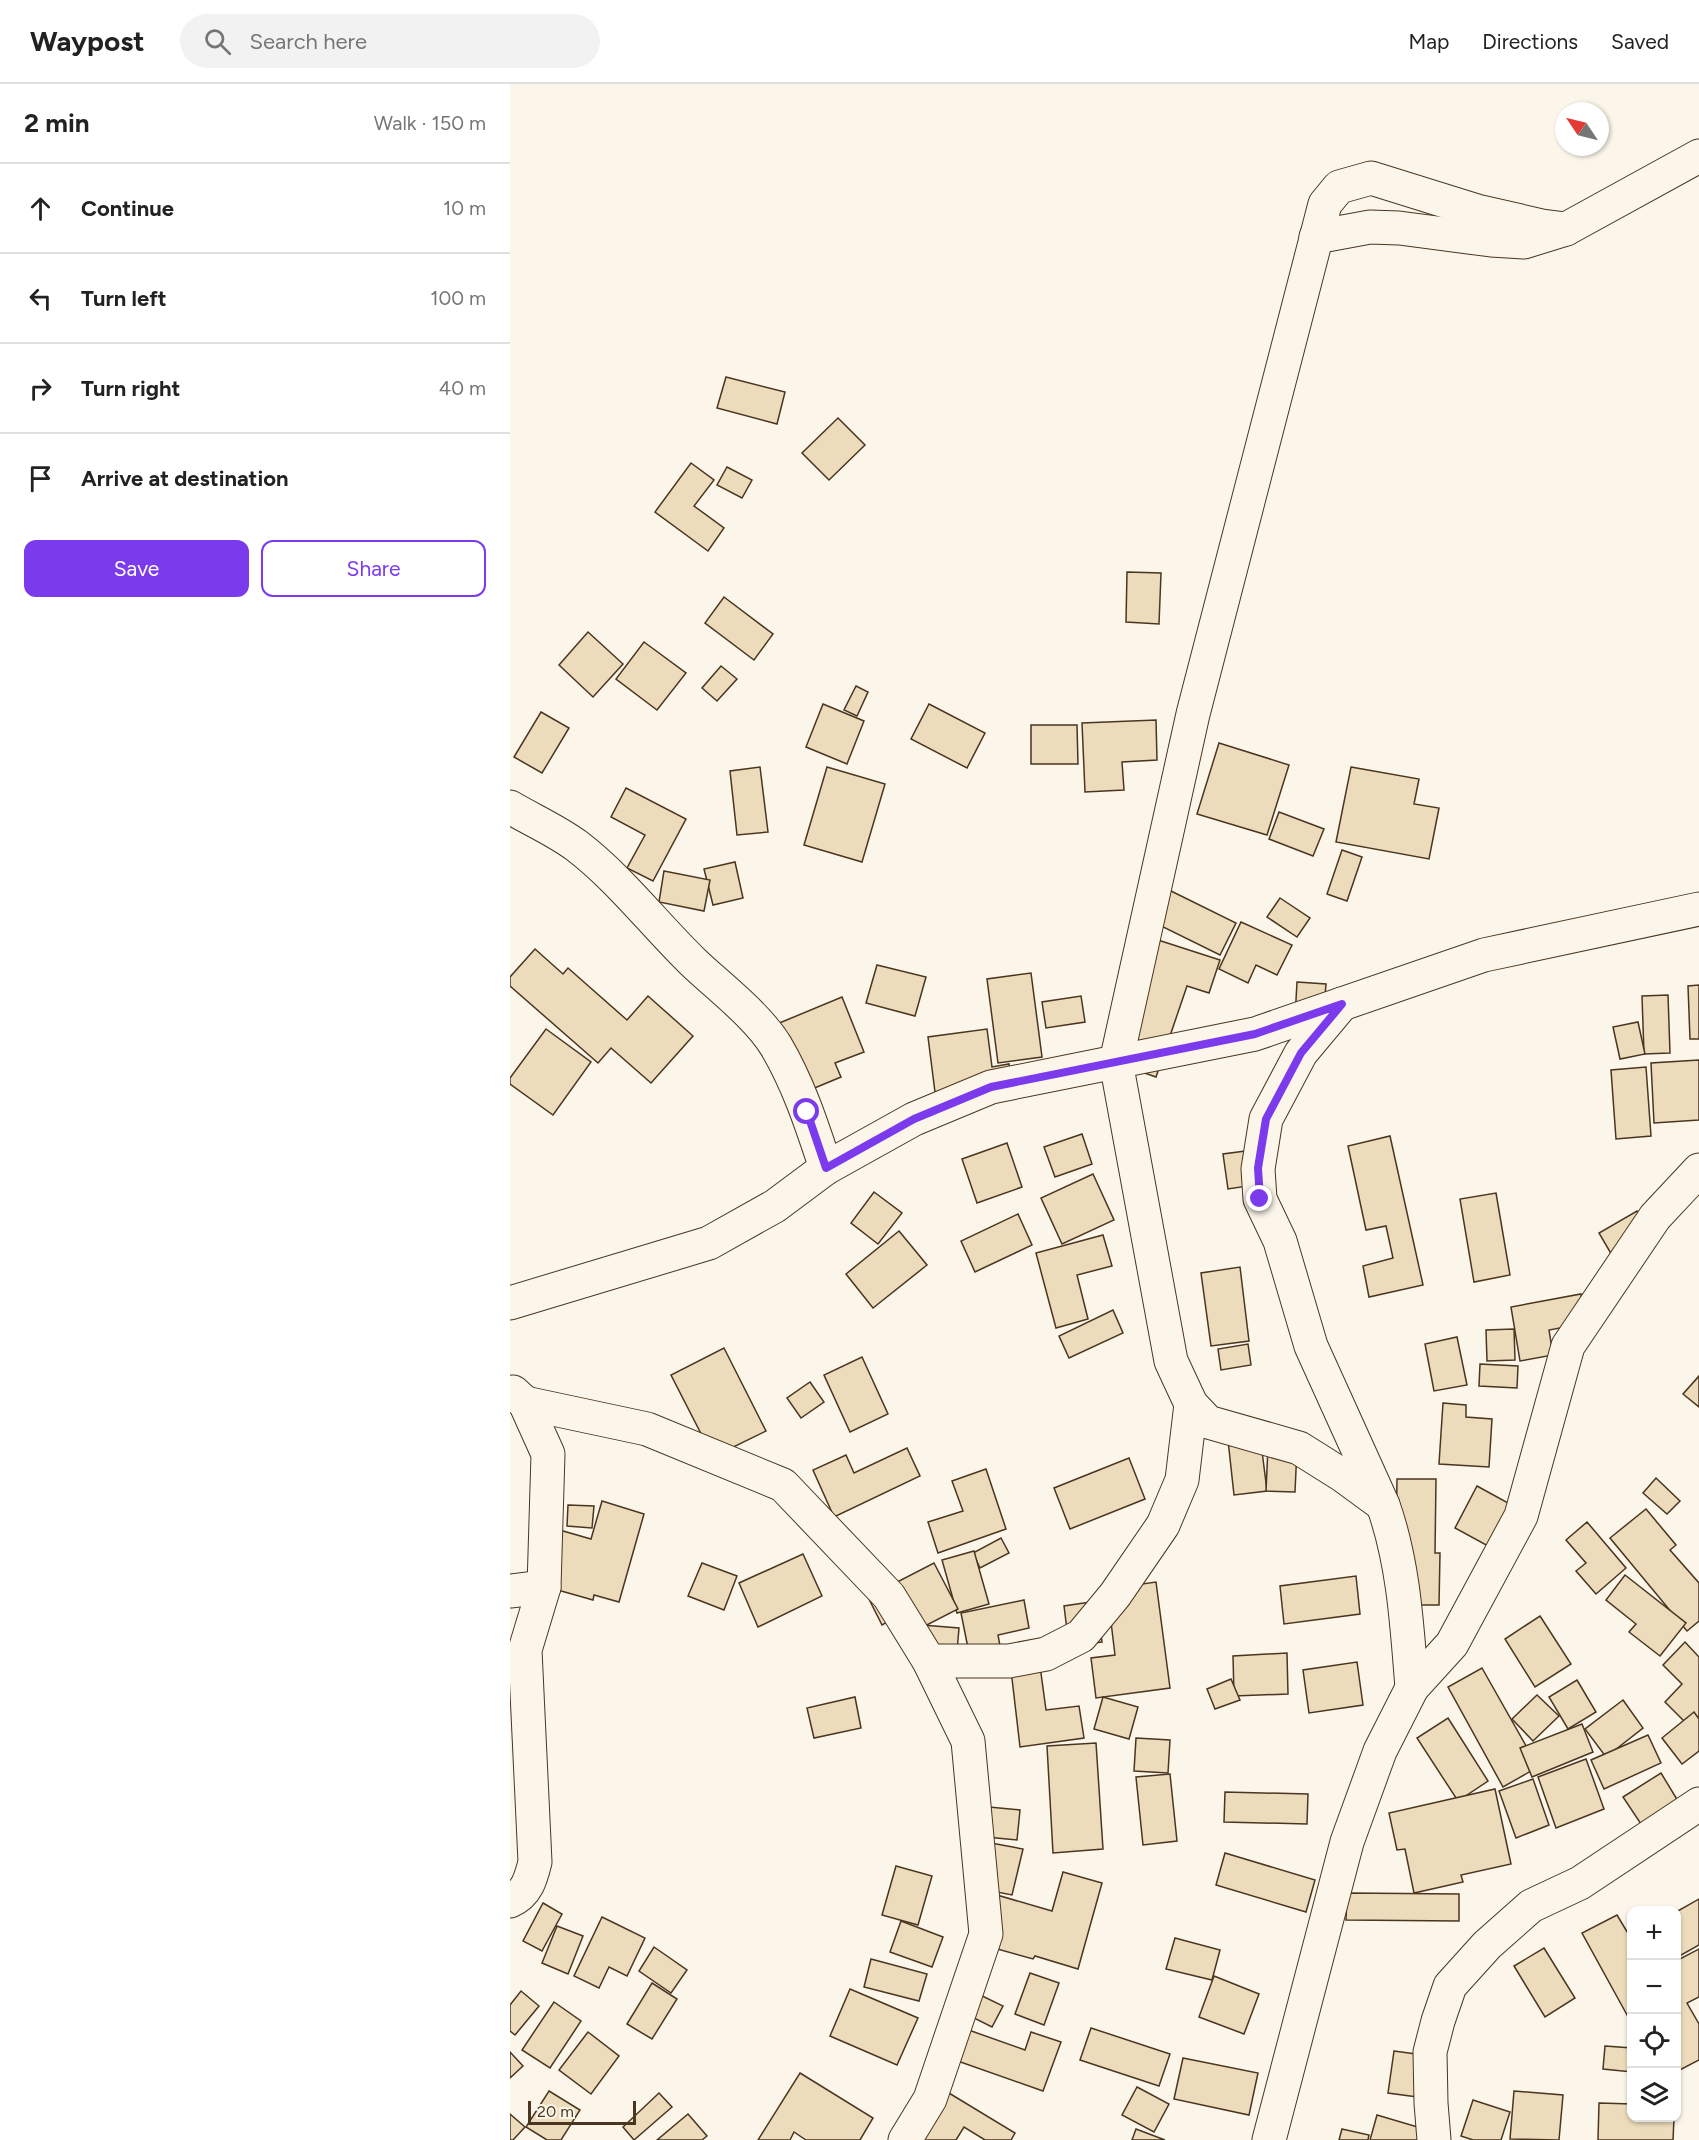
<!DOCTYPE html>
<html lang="en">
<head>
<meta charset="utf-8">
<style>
  :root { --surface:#fff; --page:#f2f2f2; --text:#222; --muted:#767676; --line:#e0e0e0; --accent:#7c3aed }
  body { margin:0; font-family:Figtree,sans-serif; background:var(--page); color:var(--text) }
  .controls { position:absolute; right:18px; bottom:18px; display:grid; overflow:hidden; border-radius:12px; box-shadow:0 2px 4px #0004 }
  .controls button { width:54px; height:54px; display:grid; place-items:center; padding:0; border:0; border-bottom:2px solid var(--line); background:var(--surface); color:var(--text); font:30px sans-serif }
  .compass { position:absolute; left:1045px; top:18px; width:54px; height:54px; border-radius:50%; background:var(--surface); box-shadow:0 2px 4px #0004; rotate:305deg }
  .scale { position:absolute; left:18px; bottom:15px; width:108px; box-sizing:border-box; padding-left:6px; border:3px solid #4a3520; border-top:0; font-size:16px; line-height:21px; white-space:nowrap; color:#4a3520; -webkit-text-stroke:4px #fbf6e9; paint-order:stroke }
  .stop { position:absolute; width:18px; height:18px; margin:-14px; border:4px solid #7c3aed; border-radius:50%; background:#fff }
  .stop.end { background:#7c3aed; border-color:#fff; box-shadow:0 2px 6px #0008 }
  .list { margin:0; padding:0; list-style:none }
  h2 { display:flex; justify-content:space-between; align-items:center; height:78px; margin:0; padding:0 24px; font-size:26px }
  h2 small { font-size:20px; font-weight:400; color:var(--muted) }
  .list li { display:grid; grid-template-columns:39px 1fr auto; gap:18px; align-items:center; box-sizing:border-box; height:90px; padding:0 24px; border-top:2px solid var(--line) }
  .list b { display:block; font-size:22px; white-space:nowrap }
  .list em { font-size:20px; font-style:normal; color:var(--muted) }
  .actions { display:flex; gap:12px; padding:18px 24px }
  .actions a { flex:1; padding:14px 0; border:2px solid var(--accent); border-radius:12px; text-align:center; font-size:21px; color:var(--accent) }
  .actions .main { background:var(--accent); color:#fff }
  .icon { flex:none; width:33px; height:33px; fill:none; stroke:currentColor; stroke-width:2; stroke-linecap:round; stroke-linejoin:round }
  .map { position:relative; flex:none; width:1189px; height:2056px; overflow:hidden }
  header { display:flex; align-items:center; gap:36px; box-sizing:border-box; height:84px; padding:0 30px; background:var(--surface); border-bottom:2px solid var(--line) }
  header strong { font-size:28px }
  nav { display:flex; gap:33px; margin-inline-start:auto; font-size:21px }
  .search { width:420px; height:54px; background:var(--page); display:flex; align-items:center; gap:15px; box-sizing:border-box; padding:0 21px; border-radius:33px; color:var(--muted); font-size:22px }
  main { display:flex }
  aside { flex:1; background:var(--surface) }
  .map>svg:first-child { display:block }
  .building { fill:#ecdcbc; stroke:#4a3520; stroke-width:1.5 }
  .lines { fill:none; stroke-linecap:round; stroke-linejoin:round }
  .minor-casing { stroke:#4a3520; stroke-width:35 }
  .minor { stroke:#fbf6e9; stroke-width:33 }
  .route { stroke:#7c3aed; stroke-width:8 }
</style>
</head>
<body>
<header>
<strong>Waypost</strong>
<div class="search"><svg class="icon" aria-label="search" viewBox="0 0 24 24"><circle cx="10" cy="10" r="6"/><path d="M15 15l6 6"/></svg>Search here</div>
<nav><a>Map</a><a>Directions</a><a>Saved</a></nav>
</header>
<main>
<aside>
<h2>2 min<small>Walk · 150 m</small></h2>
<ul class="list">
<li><svg class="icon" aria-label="ahead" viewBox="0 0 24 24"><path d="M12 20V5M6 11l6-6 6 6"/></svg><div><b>Continue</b></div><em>10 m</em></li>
<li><svg class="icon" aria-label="left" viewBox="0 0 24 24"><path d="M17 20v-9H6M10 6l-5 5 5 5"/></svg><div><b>Turn left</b></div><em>100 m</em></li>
<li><svg class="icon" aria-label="right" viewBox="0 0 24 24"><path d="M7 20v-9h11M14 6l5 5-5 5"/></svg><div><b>Turn right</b></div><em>40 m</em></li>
<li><svg class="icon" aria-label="arrive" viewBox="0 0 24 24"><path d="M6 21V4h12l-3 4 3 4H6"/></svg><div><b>Arrive at destination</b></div></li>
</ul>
<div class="actions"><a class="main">Save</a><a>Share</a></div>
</aside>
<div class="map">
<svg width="1189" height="2056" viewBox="0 0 1189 2056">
  <rect width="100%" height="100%" fill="#fbf6e9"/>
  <g class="building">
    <path d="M216,293l59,15 -8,32 -60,-16z"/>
    <path d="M328,334l27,27 -36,35 -27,-27z"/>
    <path d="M181,379l23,17 -20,26 30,22 -16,23 -53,-39z"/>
    <path d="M217,383l25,13 -10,18 -25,-13z"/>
    <path d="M617,488l34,1 -2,51 -33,-2z"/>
    <path d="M214,513l49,37 -19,26 -49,-37z"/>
    <path d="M78,548l35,32 -30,33 -34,-32z"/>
    <path d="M134,558l42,31 -29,37 -41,-31z"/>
    <path d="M211,582l16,13 -20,22 -15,-13z"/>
    <path d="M346,602l12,6 -11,24 -13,-6z"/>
    <path d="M313,620l41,17 -17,43 -41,-17z"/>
    <path d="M419,620l56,29 -18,35 -56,-29z"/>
    <path d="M31,628l28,16 -27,45 -28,-16z"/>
    <path d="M646,636l1,40 -35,2 2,28 -39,2 -3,-69z"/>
    <path d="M521,641h46l1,39h-47z"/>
    <path d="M709,659l70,22 -22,70 -70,-21z"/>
    <path d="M250,683l8,65 -31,3 -7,-64z"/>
    <path d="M317,683l58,17 -23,78 -58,-17z"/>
    <path d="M841,683l68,12 -5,25 25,4 -10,51 -93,-17z"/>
    <path d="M116,704l60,31 -33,62 -26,-13 18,-33 -34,-18z"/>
    <path d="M769,728l45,17 -11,27 -44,-17z"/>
    <path d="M832,766l20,7 -15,44 -20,-7z"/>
    <path d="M225,778l8,36 -30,7 -9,-36z"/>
    <path d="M154,787l46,9 -6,31 -45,-9z"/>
    <path d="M659,806l67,33 -16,32 -67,-33z"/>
    <path d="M770,814l30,20 -13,19 -30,-20z"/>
    <path d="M731,838l51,23 -15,30 -21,-10 -8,18 -29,-14z"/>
    <path d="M648,856l62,20 -11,33 -22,-7 -31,91 -40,-14z"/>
    <path d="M25,865l28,25 5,-6 59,52 21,-24 45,40 -42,47 -40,-35 -13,15 -88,-77v-9z"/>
    <path d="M367,881l49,12 -11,39 -49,-13z"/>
    <path d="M521,889l11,84 -44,6 -11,-84z"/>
    <path d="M787,898l29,2 -3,36 -28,-2z"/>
    <path d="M1189,901v54h-9l-2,-53z"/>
    <path d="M1158,911l2,58 -26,1 -2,-58z"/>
    <path d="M571,912l4,26 -39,6 -4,-26z"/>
    <path d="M332,913l22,55 -29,11 6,14 -36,15 -28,-68z"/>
    <path d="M1128,938l7,32 -25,5 -7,-32z"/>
    <path d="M36,945l45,33 -38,53 -43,-31v-6z"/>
    <path d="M477,945l5,38 17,-3 3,26 -76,10 -8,-63z"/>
    <path d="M1189,976v60l-45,3 -3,-60z"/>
    <path d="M1136,983l5,69 -35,3 -5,-69z"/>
    <path d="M572,1050l10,30 -37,13 -11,-30z"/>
    <path d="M880,1052l33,149 -54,12 -6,-31 30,-8 -7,-32 -20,4 -18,-84z"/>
    <path d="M497,1059l15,44 -45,16 -15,-44z"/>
    <path d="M758,1064l5,34 -45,7 -5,-35z"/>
    <path d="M583,1090l21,46 -52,24 -21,-46z"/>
    <path d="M364,1108l28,21 -24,31 -27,-21z"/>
    <path d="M986,1109l14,82 -36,7 -14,-83z"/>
    <path d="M1127,1127l14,24 -38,22 -14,-24z"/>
    <path d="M508,1130l14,31 -57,27 -14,-31z"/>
    <path d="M389,1147l28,34 -54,43 -27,-34z"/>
    <path d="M593,1151l9,31 -35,9 11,44 -32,9 -20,-75z"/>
    <path d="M730,1183l9,74 -38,5 -10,-73z"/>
    <path d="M1071,1210l5,29 -37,7 4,25 -33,6 -9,-54z"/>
    <path d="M603,1226l10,23 -54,25 -10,-22z"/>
    <path d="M1004,1245l1,31 -28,1 -1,-31z"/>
    <path d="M947,1253l10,48 -33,6 -9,-47z"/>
    <path d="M738,1260l3,21 -30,5 -3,-21z"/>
    <path d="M214,1264l42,83 -53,26 -42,-82z"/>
    <path d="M352,1273l26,57 -38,18 -26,-57z"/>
    <path d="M970,1280l38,2 -1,22 -38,-2z"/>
    <path d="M1189,1292v31l-16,-13z"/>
    <path d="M300,1298l14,20 -23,16 -14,-20z"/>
    <path d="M933,1319l23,2v12l26,2 -3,48 -50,-3z"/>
    <path d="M749,1343l8,64 -33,4 -7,-64z"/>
    <path d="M758,1363l29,1 -2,44 -29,-1z"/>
    <path d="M397,1364l13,28 -86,41 -21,-47 33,-15 8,18z"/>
    <path d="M619,1374l16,41 -75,30 -16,-41z"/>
    <path d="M476,1385l20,60 -68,24 -10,-31 35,-11 -11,-30z"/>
    <path d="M1146,1394l24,23 -13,13 -24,-21z"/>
    <path d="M887,1395h39l-1,74h5l-1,52h-44z"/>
    <path d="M967,1402l33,18 -22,42 -33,-18z"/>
    <path d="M92,1417l42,13 -25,88 -25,-7 -1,5 -53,-15 16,-56 35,10z"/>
    <path d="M58,1421l26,1 -2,22 -25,-2z"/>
    <path d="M1136,1425l30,36 -6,5 29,33v38l-12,10 -77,-93z"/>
    <path d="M1077,1438l39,46 -30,26 -20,-23 10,-8 -20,-23z"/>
    <path d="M491,1454l8,15 -29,15 -7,-15z"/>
    <path d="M464,1467l15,53 -32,9 -15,-53z"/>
    <path d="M293,1470l19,42 -64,31 -19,-44z"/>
    <path d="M192,1479l35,13 -13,34 -36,-14z"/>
    <path d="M424,1479l24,46 -37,19 -10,-19 -29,16 -14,-28z"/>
    <path d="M1115,1491l61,48 -26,33 -31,-24 7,-8 -30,-24z"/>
    <path d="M846,1492l4,38 -76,10 -4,-38z"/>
    <path d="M646,1498l14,106 -74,10 -5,-40 24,-3 -8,-66z"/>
    <path d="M514,1516l5,28 -31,7 4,22 -31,6 -10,-50z"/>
    <path d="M587,1517l5,41 -33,4 -5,-40z"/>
    <path d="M1030,1532l31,48 -36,23 -30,-48z"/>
    <path d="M412,1541l37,3 -4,47z"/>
    <path d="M1175,1558l14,15v59l-10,10 -24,-24 17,-18 -19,-19z"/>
    <path d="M777,1569l1,41 -54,2 -1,-40z"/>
    <path d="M847,1578l6,43 -54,8 -6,-43z"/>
    <path d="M530,1582l6,44 33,-4 5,32 -64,9 -9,-77z"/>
    <path d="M972,1584l56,99 -35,20 -55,-100z"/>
    <path d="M721,1595l9,21 -25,9 -8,-20z"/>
    <path d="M1067,1596l19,32 -28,17 -19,-32z"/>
    <path d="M1027,1611l22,21 -26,25 -21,-22z"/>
    <path d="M345,1613l6,31 -47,10 -7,-30z"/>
    <path d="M593,1613l35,10 -9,32 -35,-10z"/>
    <path d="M1113,1616l20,28 -37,29 -21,-28z"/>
    <path d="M1184,1628l5,7v32l-17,13 -20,-26z"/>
    <path d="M938,1634l40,63 -30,20 -41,-63z"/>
    <path d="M1072,1640l11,28 -61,25 -12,-29z"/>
    <path d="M1138,1651l13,28 -57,26 -13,-29z"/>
    <path d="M626,1654l34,2 -2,33 -34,-2z"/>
    <path d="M586,1659l7,106 -50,4 -6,-107z"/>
    <path d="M1076,1675l18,50 -48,19 -18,-51z"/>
    <path d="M1151,1689l17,28 -37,23 -18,-27z"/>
    <path d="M660,1690l7,67 -34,4 -7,-68z"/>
    <path d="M1023,1695l16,46 -33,13 -17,-47z"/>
    <path d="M985,1705l16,75 -50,11 2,7 -49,11 -9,-44 -8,1 -8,-37z"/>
    <path d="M715,1708l83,2 -1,30 -83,-2z"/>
    <path d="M479,1723l31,3 -3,30 -31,-3z"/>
    <path d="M481,1759l32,6 -11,46 -31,-6z"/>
    <path d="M715,1769l90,27 -9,32 -90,-27z"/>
    <path d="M386,1782l36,10 -14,49 -36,-10z"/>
    <path d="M553,1788l39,11 -24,86 -43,-13 -2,3 -57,-16 14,-50 62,18z"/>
    <path d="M837,1809l112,1v27l-113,-1z"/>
    <path d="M1189,1815v46l-23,13v-46z"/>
    <path d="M33,1819l19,11 -20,37 -19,-10z"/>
    <path d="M1107,1831l15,25v84l-50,-91z"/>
    <path d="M92,1833l43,21 -18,38 -18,-9 -10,21 -25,-12z"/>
    <path d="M391,1837l42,16 -11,30 -42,-15z"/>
    <path d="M47,1842l26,10 -15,38 -26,-11z"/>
    <path d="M665,1854l45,12 -8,30 -46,-11z"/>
    <path d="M144,1863l33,23 -16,23 -32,-22z"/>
    <path d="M1034,1864l31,50 -30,19 -31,-51z"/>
    <path d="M1189,1865v48l-12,6 12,21v36l-23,12v-111z"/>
    <path d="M361,1875l56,15 -8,27 -55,-14z"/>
    <path d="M520,1889l29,10 -15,42 -29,-11z"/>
    <path d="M704,1892l45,18 -15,40 -45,-17z"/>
    <path d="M142,1899l25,16 -25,40 -25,-15z"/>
    <path d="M340,1905l68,29 -21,47 -67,-29z"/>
    <path d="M460,1906l33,16 -11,21 -32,-16z"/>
    <path d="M11,1907l18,15 -24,29 -5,-4v-26z"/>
    <path d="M44,1918l27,19 -31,47 -28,-18z"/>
    <path d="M453,1944l62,22 6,-18 30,10 -18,49 -91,-32z"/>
    <path d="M581,1944l79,26 -11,32 -79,-26z"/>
    <path d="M78,1948l31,24 -28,38 -32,-24z"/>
    <path d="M1095,1962l27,2v24l-29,-3z"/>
    <path d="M884,1967l44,6 -6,42 -44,-6z"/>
    <path d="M0,1968l13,14 -13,12z"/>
    <path d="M673,1974l75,15 -9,42 -75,-16z"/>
    <path d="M290,1989l73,45 -13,22h-54l-12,-8 -4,8h-32z"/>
    <path d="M429,2003l76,46 -4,7h-26l-21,-13 -8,13h-49z"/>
    <path d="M627,2003l32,17 -15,28 -32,-17z"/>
    <path d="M39,2007l31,19 -19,30h-14l-21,-13z"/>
    <path d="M1004,2007l49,4 -4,45 -49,-1z"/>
    <path d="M149,2009l13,14 -38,33 -11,-13z"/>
    <path d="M963,2016l37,12 -9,28h-28l-12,-4z"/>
    <path d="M1089,2019l33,1v14h42l-1,22h-75z"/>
    <path d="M0,2030l15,13 -12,13h-3z"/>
    <path d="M178,2030l19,22 -5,4h-45z"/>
    <path d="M867,2031l44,13 -3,12h-48z"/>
    <path d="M626,2045l29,11h-33z"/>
    <path d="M832,2045l27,6 -1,5h-29z"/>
  </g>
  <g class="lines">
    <g class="minor-casing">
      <g id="minor">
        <path d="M806,153l54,-10 29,1 92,12 33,2 42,-13 133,-73"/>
        <path d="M0,723c22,13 47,24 67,39 43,33 77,78 116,116 26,25 64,53 83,84 23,39 36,80 50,122"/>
        <path d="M832,920l-41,49 -35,66 -8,50 2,30 20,42 31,105 72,159c21,59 24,122 29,183"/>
        <path d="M0,1219l199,-60 66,-37 51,-38 88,-49 77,-32 264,-53 229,-79 215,-46"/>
        <path d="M15,1319l122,26 136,56 106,111 40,65 39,80 18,193 -56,165 -25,41"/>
        <path d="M873,1421l-41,-30 -43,-27 -91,-26 -17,-18 -20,-43 -55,-299 77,-348 132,-510 14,-17 32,-9 106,33 65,15 24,3"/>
        <path d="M0,1507l34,-4"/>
        <path d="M419,1577h80l37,-7 35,-18 34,-41 48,-70 19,-45 9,-76"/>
        <path d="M0,1817c17,-7 21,-23 25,-39l-10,-212 19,-63 4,-133 -23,-51 -12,-11"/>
        <path d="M759,2056l78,-298 33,-91 32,-63 40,-44 69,-128 47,-170 87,-129 44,-47"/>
        <path d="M924,2056l-3,-37 -1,-51 8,-31 12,-35 37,-41 44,-39 49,-23 119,-79"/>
      </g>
    </g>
    <use href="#minor" class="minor"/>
  </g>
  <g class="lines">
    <path class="route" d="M297,1028l19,56 88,-49 77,-32 264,-53 87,-30 -41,49 -35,66 -8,49 2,31"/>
  </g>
</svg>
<div class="controls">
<button>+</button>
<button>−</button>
<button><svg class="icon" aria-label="locate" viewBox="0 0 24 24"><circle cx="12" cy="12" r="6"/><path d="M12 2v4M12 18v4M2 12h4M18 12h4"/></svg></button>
<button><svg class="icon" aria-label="layers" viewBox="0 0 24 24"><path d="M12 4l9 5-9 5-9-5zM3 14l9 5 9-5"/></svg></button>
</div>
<svg class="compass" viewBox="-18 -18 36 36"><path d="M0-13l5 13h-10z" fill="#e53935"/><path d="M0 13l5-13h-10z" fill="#767676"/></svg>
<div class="scale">20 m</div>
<div class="stop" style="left:297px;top:1028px"></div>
<div class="stop end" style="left:750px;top:1115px"></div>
</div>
</main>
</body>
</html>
